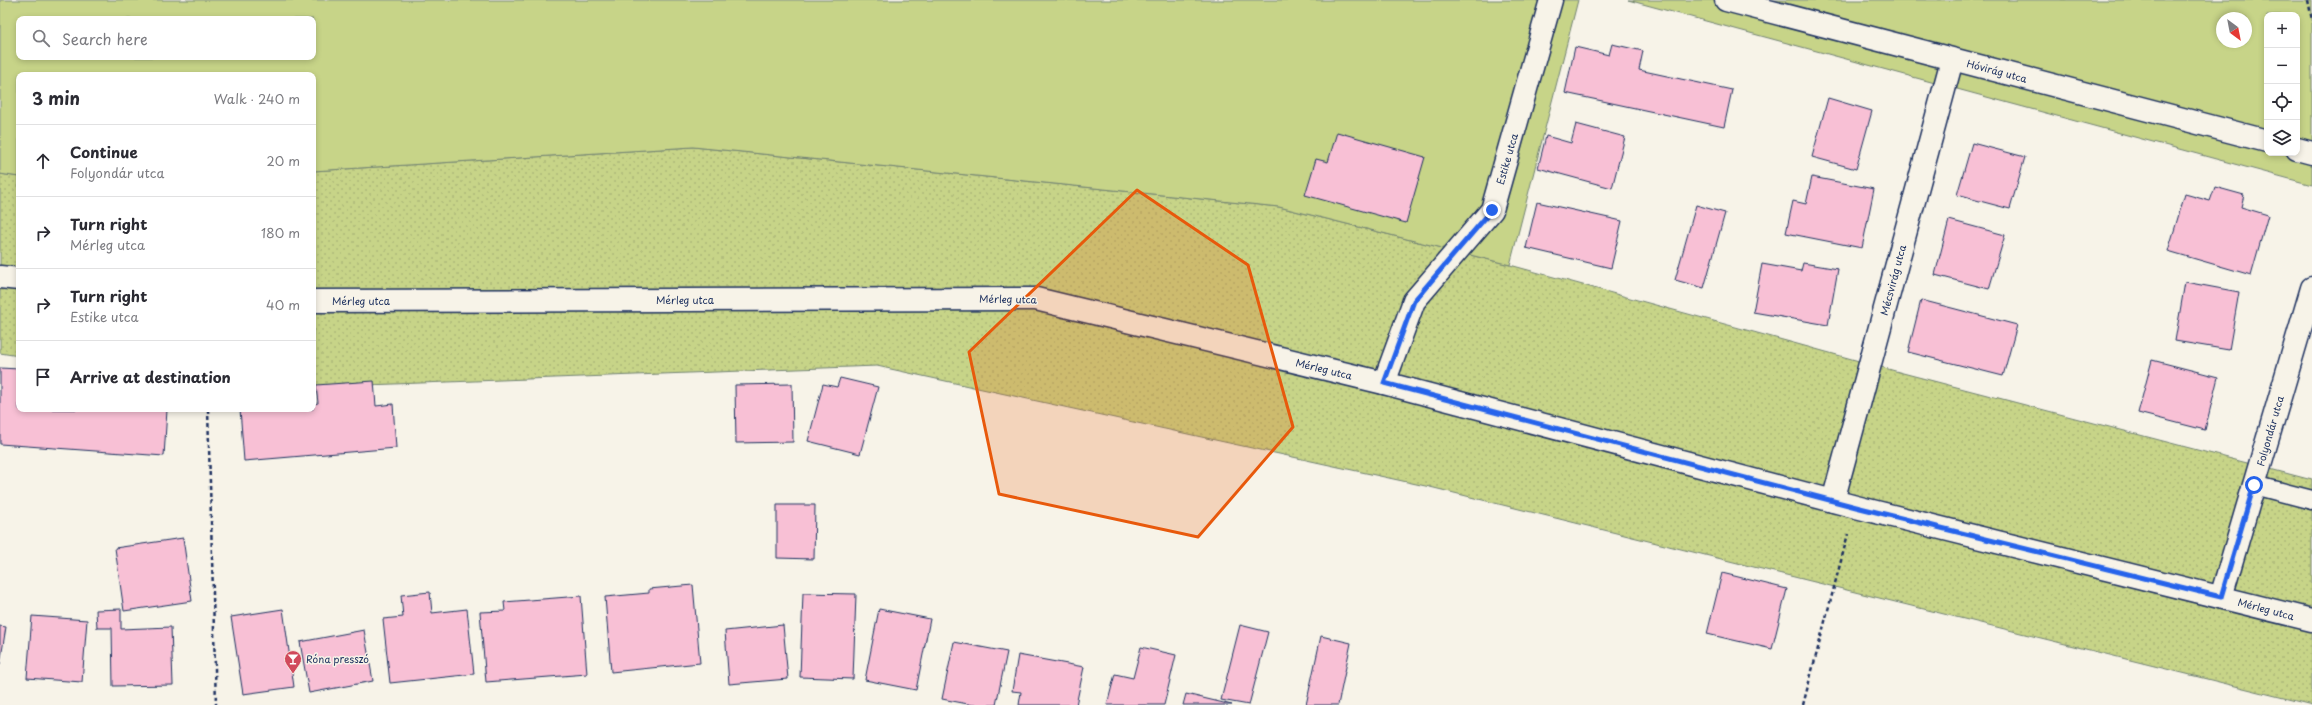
<!DOCTYPE html>
<html lang="en">
<head>
<meta charset="utf-8">
<style>
  :root { --surface:#fff; --page:#f2f2f3; --text:#2b2b33; --muted:#7c7c81; --line:#e1e1e2 }
  body { margin:0; font-family:"Playpen Sans",sans-serif; background:var(--page); color:var(--text) }
  .controls { position:absolute; right:12px; top:12px; display:grid; overflow:hidden; border-radius:8px; box-shadow:0 2px 6px #0003 }
  .controls button { width:36px; height:36px; display:grid; place-items:center; padding:0; border:0; border-bottom:1px solid var(--line); background:var(--surface); color:var(--text); font:20px sans-serif }
  .compass { position:absolute; left:2216px; top:12px; width:36px; height:36px; border-radius:50%; background:var(--surface); box-shadow:0 2px 6px #0003; rotate:148deg }
  .stop { position:absolute; width:12px; height:12px; margin:-9px; border:3px solid #2563eb; border-radius:50%; background:#fff }
  .stop.end { background:#2563eb; border-color:#fff; box-shadow:0 1px 4px #0008 }
  .list { margin:0; padding:0; list-style:none }
  h2 { display:flex; justify-content:space-between; align-items:center; height:52px; margin:0; padding:0 16px; font-size:17px }
  h2 small { font-size:13px; font-weight:400; color:var(--muted) }
  .list li { display:grid; grid-template-columns:26px 1fr auto; gap:12px; align-items:center; box-sizing:border-box; height:72px; padding:0 16px; border-top:1px solid var(--line) }
  .list b { display:block; font-size:15px; white-space:nowrap }
  .list p { margin:0; font-size:13px; white-space:nowrap; color:var(--muted) }
  .list em { font-size:13px; font-style:normal; color:var(--muted) }
  .icon { flex:none; width:22px; height:22px; fill:none; stroke:currentColor; stroke-width:2; stroke-linecap:round; stroke-linejoin:round }
  .map { position:relative; flex:none; width:2312px; height:705px; overflow:hidden }
  .search { position:absolute; background:var(--surface); box-shadow:0 2px 6px #0003; left:16px; top:16px; width:300px; height:44px; display:flex; align-items:center; gap:10px; box-sizing:border-box; padding:0 14px; border-radius:8px; color:var(--muted); font-size:15px }
  .panel { position:absolute; background:var(--surface); box-shadow:0 2px 6px #0003; left:16px; top:72px; width:300px; height:340px; border-radius:8px }
  .map>svg:first-child { display:block }
  .grass { fill:url(#grass-dots); stroke:#718273 }
  .garden { fill:#c7d488; stroke:#718273; fill-rule:evenodd }
  .building { fill:#f8c0d5; stroke:#1b2f5e }
  .lines { fill:none; stroke-linecap:round; stroke-linejoin:round }
  .lane-casing { stroke:#1b2f5e; stroke-width:21 }
  .street-casing { stroke:#1b2f5e; stroke-width:25 }
  .path { stroke:#1b2f5e; stroke-width:2.5; stroke-dasharray:4 3; stroke-linecap:butt }
  .lane { stroke:#f7f3e8; stroke-width:18 }
  .street { stroke:#f7f3e8; stroke-width:22 }
  .route { stroke:#2563eb; stroke-width:5 }
  .marked { fill:#e8590c; fill-opacity:0.2; stroke:#e8590c; stroke-width:3; stroke-linejoin:round }
  .labels { text-anchor:middle; stroke-width:3; stroke-linejoin:round; paint-order:stroke }
  .street-label { font-size:10px; fill:#1b2f5e; stroke:#f7f3e8 }
  .poi-label { font-size:10px; fill:#1b2f5e; stroke:#f7f3e8; text-anchor:start }
</style>
</head>
<body>
<div class="map">
<svg width="2312" height="705" viewBox="0 0 2312 705">
  <defs>
    <pattern id="grass-dots" width="8" height="8" patternUnits="userSpaceOnUse"><rect width="8" height="8" fill="#c7d488"/><path d="M2 2h.1M6 6h.1" fill="none" stroke="#aab678" stroke-width="1.8" stroke-linecap="round"/></pattern>
  </defs>
  <rect width="100%" height="100%" fill="#f7f3e8"/>
  <filter id="ink" filterUnits="userSpaceOnUse"><feTurbulence type="fractalNoise" baseFrequency=".025" numOctaves="2"/><feDisplacementMap in="SourceGraphic" scale="8" xChannelSelector="R" yChannelSelector="G"/><feConvolveMatrix kernelMatrix="1 2 1 2 8 2 1 2 1" color-interpolation-filters="sRGB"/></filter>
  <g filter="url(#ink)">
    <g class="grass">
      <path d="M693,147l586,60 231,58 389,107 413,108v225l-882,-218 -553,-121 -564,21v-216z"/>
      <path d="M0,174l19,3v179l-19,-3z"/>
    </g>
    <g class="garden">
      <path d="M0,0h1578l-68,265 -231,-58 -586,-60 -380,24v-96h-294v102l-19,-3zM19,19h294v38h-294z"/>
      <path d="M1628,0h684v185zM2267,15h30v138h-30zM2222,18h24v24h-24z"/>
    </g>
    <g class="building">
      <path d="M1612,44l31,7 -4,19 93,20 -8,37 -159,-34 10,-46 34,8z"/>
      <path d="M1828,98l44,13 -16,58 -44,-12z"/>
      <path d="M1576,124l49,13 -13,51 -74,-20 8,-32 25,7z"/>
      <path d="M1337,132l88,25 -19,66 -101,-28 11,-36 12,3z"/>
      <path d="M1972,143l53,14 -15,52 -53,-14z"/>
      <path d="M1812,177l62,12 -12,59 -76,-15 7,-32 13,3z"/>
      <path d="M2215,187l29,8 -3,12 27,8 -17,60 -83,-24 17,-57 25,7z"/>
      <path d="M1537,202l85,19 -11,47 -85,-20z"/>
      <path d="M1696,205l29,8 -21,75 -29,-8z"/>
      <path d="M1949,220l56,15 -16,54 -54,-14z"/>
      <path d="M1803,263l35,6 -10,56 -75,-13 9,-48 39,7z"/>
      <path d="M2185,282l54,10 -10,58 -54,-9z"/>
      <path d="M1921,300l96,25 -14,51 -95,-24z"/>
      <path d="M2152,360l66,17 -13,53 -67,-17z"/>
      <path d="M0,368l19,1v40l148,1 -3,46 -164,-12z"/>
      <path d="M840,378l38,9 -18,67 -52,-13 15,-57 14,3z"/>
      <path d="M374,381l2,25 17,-2 3,44 -152,13 -4,-52h73v-5l5,-1 -2,-18z"/>
      <path d="M792,384l1,58 -57,1 -1,-58z"/>
      <path d="M777,505h38l-1,54 -37,-1z"/>
      <path d="M183,538l9,63 -68,10 -9,-63z"/>
      <path d="M1722,573l65,16 -15,60 -65,-15z"/>
      <path d="M693,585l7,78 -89,9 -6,-75 44,-4v-4z"/>
      <path d="M430,592l2,21 35,-4 7,65 -84,9 -7,-64 20,-2 -2,-22z"/>
      <path d="M803,593l53,1 -3,85 -53,-2z"/>
      <path d="M581,596l6,78 -101,8 -6,-70 25,-1 -1,-9z"/>
      <path d="M121,609v20l50,-2 2,58 -60,1 -1,-58h-15l-1,-18z"/>
      <path d="M283,609l11,78 -51,7 -12,-77z"/>
      <path d="M879,609l51,10 -14,71 -51,-10z"/>
      <path d="M32,616l55,4 -5,62 -55,-4z"/>
      <path d="M783,625l5,54 -59,5 -4,-53z"/>
      <path d="M1240,625l28,7 -19,73 -28,-5z"/>
      <path d="M0,626l6,1 -6,37z"/>
      <path d="M364,630l9,51 -64,12 -9,-51z"/>
      <path d="M1321,636l30,7 -13,62h-32z"/>
      <path d="M954,642l53,10 -11,53h-23l-31,-6z"/>
      <path d="M1141,647l35,8 -12,50h-57l8,-31 18,4z"/>
      <path d="M1018,655l66,12 -8,38h-57l2,-13 -9,-1z"/>
      <path d="M1186,694l46,11h-49z"/>
    </g>
    <g class="lines">
      <g class="lane-casing">
        <path id="lane" d="M2254,485l58,15"/>
      </g>
      <g class="street-casing">
        <g id="street">
          <path d="M1726,0l541,141"/>
          <path d="M2297,149l15,4"/>
          <path d="M0,277l19,2"/>
          <path d="M313,301l723,-2 348,84 472,124 456,113"/>
          <path d="M1384,383l30,-82 78,-91 59,-210"/>
          <path d="M1833,501l119,-441"/>
          <path d="M2221,597l91,-309"/>
        </g>
      </g>
      <g class="path">
        <path d="M2308,0l4,20"/>
        <path d="M208,409l8,296"/>
        <path d="M1803,705l45,-171"/>
      </g>
      <use href="#lane" class="lane"/>
      <use href="#street" class="street"/>
    </g>
  </g>
  <g class="lines" filter="url(#ink)">
    <path class="route" d="M1492,210l-78,91 -30,82 472,124 365,90 33,-112"/>
  </g>
  <path class="marked" d="M1137,190l111,75 45,162 -95,110 -199,-43 -30,-142z"/>
  <defs>
    <g id="bar-pin" transform="scale(0.9)"><path d="M0 17L-7.5 6A9.5 9.5 0 1 1 7.5 6Z" fill="#d1495b" stroke="#f7f3e8"/><path d="M-6-5H6L.8 .8V4.5H3.5V6h-7V4.5H-.8V.8Z" fill="#fff"/></g>
  </defs>
  <g fill-rule="evenodd">
    <use href="#bar-pin" x="293" y="659"/>
  </g>
  <g class="labels">
    <g class="street-label">
      <text transform="translate(1997 71) rotate(15)" y="4">Hóvirág utca</text>
      <text transform="translate(1507 159) rotate(-74)" y="4">Estike utca</text>
      <text transform="translate(1893 280) rotate(-75)" y="4">Mécsvirág utca</text>
      <text transform="translate(1008 299) rotate(1)" y="4">Mérleg utca</text>
      <text x="685" y="304">Mérleg utca</text>
      <text x="361" y="305">Mérleg utca</text>
      <text transform="translate(1324 369) rotate(14)" y="4">Mérleg utca</text>
      <text transform="translate(2270 431) rotate(-74)" y="4">Folyondár utca</text>
      <text transform="translate(2266 609) rotate(15)" y="4">Mérleg utca</text>
    </g>
    <g class="poi-label">
      <text x="306" y="663">Róna presszó</text>
    </g>
  </g>
</svg>
<div class="controls">
<button>+</button>
<button>−</button>
<button><svg class="icon" aria-label="locate" viewBox="0 0 24 24"><circle cx="12" cy="12" r="6"/><path d="M12 2v4M12 18v4M2 12h4M18 12h4"/></svg></button>
<button><svg class="icon" aria-label="layers" viewBox="0 0 24 24"><path d="M12 4l9 5-9 5-9-5zM3 14l9 5 9-5"/></svg></button>
</div>
<svg class="compass" viewBox="-18 -18 36 36"><path d="M0-13l5 13h-10z" fill="#e53935"/><path d="M0 13l5-13h-10z" fill="#7c7c81"/></svg>
<div class="stop" style="left:2254px;top:485px"></div>
<div class="stop end" style="left:1492px;top:210px"></div>
<div class="search"><svg class="icon" aria-label="search" viewBox="0 0 24 24"><circle cx="10" cy="10" r="6"/><path d="M15 15l6 6"/></svg>Search here</div>
<section class="panel">
<h2>3 min<small>Walk · 240 m</small></h2>
<ul class="list">
<li><svg class="icon" aria-label="ahead" viewBox="0 0 24 24"><path d="M12 20V5M6 11l6-6 6 6"/></svg><div><b>Continue</b><p>Folyondár utca</p></div><em>20 m</em></li>
<li><svg class="icon" aria-label="right" viewBox="0 0 24 24"><path d="M7 20v-9h11M14 6l5 5-5 5"/></svg><div><b>Turn right</b><p>Mérleg utca</p></div><em>180 m</em></li>
<li><svg class="icon" aria-label="right" viewBox="0 0 24 24"><path d="M7 20v-9h11M14 6l5 5-5 5"/></svg><div><b>Turn right</b><p>Estike utca</p></div><em>40 m</em></li>
<li><svg class="icon" aria-label="arrive" viewBox="0 0 24 24"><path d="M6 21V4h12l-3 4 3 4H6"/></svg><div><b>Arrive at destination</b></div></li>
</ul>
</section>
</div>
</body>
</html>
